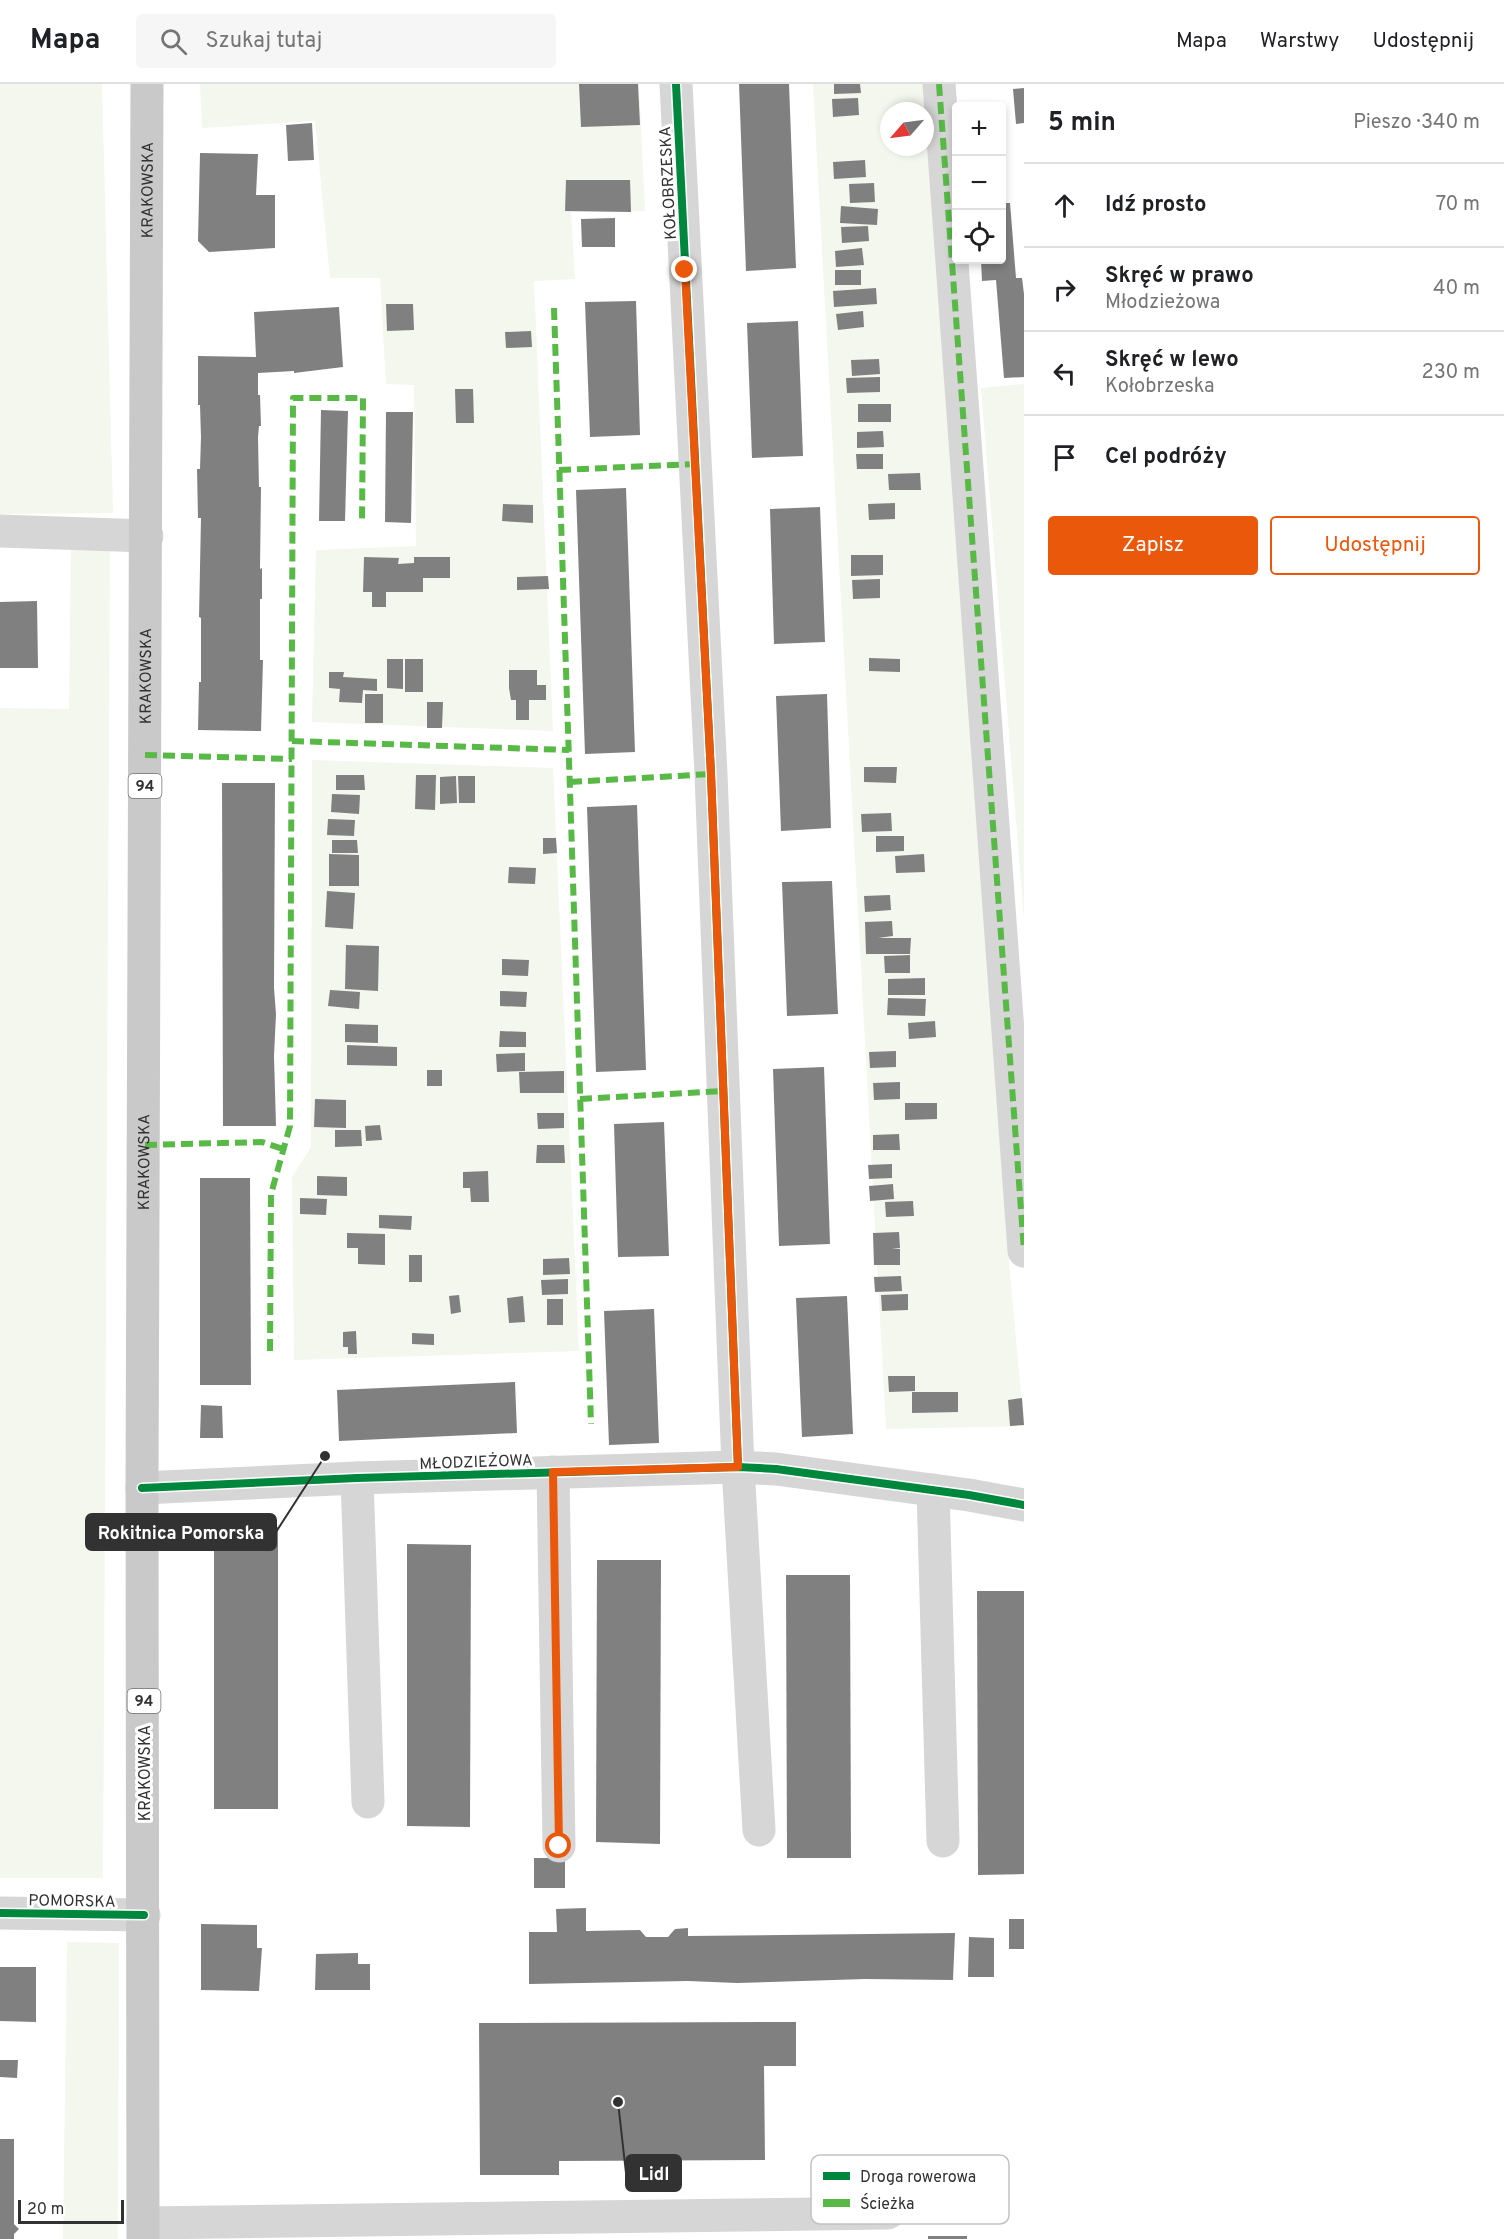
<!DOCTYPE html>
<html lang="pl">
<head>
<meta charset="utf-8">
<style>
  :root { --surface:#fff; --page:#f6f6f6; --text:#202124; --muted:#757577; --line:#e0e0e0; --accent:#ea580c }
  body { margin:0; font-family:Overpass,sans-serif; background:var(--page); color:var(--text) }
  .controls { position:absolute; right:18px; top:18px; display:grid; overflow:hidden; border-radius:6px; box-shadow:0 3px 9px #0003 }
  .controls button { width:54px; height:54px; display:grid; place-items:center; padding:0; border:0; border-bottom:2px solid var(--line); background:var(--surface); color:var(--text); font:30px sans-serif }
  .compass { position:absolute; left:880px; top:18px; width:54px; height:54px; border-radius:50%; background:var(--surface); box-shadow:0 3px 9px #0003; rotate:242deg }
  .scale { position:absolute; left:18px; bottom:15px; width:106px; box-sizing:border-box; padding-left:6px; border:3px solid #323232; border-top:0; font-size:16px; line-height:21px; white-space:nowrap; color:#323232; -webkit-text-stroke:4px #fff; paint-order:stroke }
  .stop { position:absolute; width:18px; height:18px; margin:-14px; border:4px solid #ea580c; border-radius:50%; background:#fff }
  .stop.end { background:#ea580c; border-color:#fff; box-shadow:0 2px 6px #0008 }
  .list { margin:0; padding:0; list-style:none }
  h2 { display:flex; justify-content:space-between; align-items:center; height:78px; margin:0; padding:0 24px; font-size:26px }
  h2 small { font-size:20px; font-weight:400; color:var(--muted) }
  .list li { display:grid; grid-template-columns:39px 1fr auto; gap:18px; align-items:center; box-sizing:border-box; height:84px; padding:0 24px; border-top:2px solid var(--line) }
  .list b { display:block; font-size:22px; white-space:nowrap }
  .list p { margin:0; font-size:20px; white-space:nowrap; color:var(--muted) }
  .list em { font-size:20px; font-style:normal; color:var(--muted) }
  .actions { display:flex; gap:12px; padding:18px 24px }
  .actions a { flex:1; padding:14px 0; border:2px solid var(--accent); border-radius:6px; text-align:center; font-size:21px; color:var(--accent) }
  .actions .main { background:var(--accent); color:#fff }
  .icon { flex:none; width:33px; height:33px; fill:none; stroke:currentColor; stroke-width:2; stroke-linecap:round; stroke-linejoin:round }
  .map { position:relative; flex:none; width:1024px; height:2155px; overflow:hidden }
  header { display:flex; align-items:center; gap:36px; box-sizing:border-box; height:84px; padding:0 30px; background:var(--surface); border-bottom:2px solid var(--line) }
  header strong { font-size:28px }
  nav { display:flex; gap:33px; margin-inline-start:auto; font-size:21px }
  .search { width:420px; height:54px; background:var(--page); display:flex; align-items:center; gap:15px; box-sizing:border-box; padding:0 21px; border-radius:6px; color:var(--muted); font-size:22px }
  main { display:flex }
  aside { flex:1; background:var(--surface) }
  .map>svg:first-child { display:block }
  .green { fill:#f4f7ed; fill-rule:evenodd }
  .building { fill:#808080 }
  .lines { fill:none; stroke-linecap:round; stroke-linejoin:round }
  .minor { stroke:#d6d6d6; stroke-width:33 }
  .major { stroke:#c9c9c9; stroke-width:33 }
  .quiet { stroke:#58b947; stroke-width:6; stroke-dasharray:12 6; stroke-linecap:butt }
  .cycleway-casing { stroke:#fff; stroke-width:11 }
  .cycleway { stroke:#00873e; stroke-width:8 }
  .route { stroke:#ea580c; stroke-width:8 }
  .labels { text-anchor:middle; stroke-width:6; stroke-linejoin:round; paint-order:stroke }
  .shield { fill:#fff; stroke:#707070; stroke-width:1.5 }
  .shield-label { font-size:15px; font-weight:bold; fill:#323232 }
  .street-label { font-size:16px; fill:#323232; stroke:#fff }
  .key { fill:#fff; stroke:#c2c2c2; stroke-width:1.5 }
  .key-label { font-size:16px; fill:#323232 }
  .leader { fill:none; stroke:#323232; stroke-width:2 }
  .callout-dot { fill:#323232; stroke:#fff; stroke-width:2 }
  .callout { fill:#323232; stroke:#323232; stroke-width:2 }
  .callout-label { font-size:18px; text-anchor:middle; font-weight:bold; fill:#fff }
</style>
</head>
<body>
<header>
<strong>Mapa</strong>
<div class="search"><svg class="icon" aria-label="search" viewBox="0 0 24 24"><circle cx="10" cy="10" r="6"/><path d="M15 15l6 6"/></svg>Szukaj tutaj</div>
<nav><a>Mapa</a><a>Warstwy</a><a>Udostępnij</a></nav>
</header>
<main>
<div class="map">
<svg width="1024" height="2155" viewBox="0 0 1024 2155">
  <rect width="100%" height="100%" fill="#fff"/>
  <g class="green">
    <path d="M0,0h102l11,429 -113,1z"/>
    <path d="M200,0h439l6,127 -74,1 4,67 -41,2 19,450 -241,-9 4,-172 100,-4 -2,-161 -28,-1 -6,-106h-50l-15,-157 -113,7z"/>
    <path d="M813,0h112l82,1157 17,185 -138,3zM889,27h36v36h-36z"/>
    <path d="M1024,300v536l-43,-532z"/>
    <path d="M71,462l39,2 -7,1330h-103v-1170l69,1z"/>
    <path d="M312,676l241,8 26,583 -285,9 -2,-183 19,-30z"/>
    <path d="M67,1858l52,1 -1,296h-55z"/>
  </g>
  <g class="building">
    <path d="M579,0h59l2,41 -59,2z"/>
    <path d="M739,0h50l7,184 -50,3z"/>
    <path d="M834,0h26l1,9 -27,1z"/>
    <path d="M1024,4v35l-8,1 -3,-35z"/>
    <path d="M858,14l1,17 -26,2 -1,-18z"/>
    <path d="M312,39l2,37 -26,1 -2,-36z"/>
    <path d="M200,69l58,1 -2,41h19v53l-66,4 -11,-11z"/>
    <path d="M865,76l1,17 -32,2 -1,-17z"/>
    <path d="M566,96h64l1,32 -66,-1z"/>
    <path d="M874,99l1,19 -25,1 -1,-19z"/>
    <path d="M1002,112h1l1,7h6l6,75h6l2,16v83l-20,1 -8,-98 -14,1 -1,-21h21z"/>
    <path d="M841,122l37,3 -1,16 -37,-2z"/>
    <path d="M615,134v29h-33l-1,-28z"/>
    <path d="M868,142l1,15 -27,2 -1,-16z"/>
    <path d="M862,164l2,17 -28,2 -1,-16z"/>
    <rect x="835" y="186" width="26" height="15"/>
    <path d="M876,204l1,16 -43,3 -1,-16z"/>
    <path d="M636,217l4,134 -50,2 -5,-135z"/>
    <path d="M386,220h27l1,26 -27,1z"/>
    <path d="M339,223l4,60 -49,6v-2l-36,2v22h2l1,31h-2l-1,11 1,50h2l-1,82 2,-1v31h-2v61h3l-2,71 -63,-1 1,-48h2v-64l-2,-1 2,-99h-3l-1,-49h3l1,-32 -1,-32h-2v-49l58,1 -2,-45z"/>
    <path d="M863,227l1,16 -26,3 -2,-16z"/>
    <path d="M798,237l5,135 -51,2 -5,-135z"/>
    <path d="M531,247l1,16 -26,1 -1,-16z"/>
    <path d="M879,275l1,15 -28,2 -1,-16z"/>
    <path d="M880,293v15l-33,1 -1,-15z"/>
    <path d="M455,305h18l1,34h-18z"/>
    <rect x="858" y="320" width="33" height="18"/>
    <path d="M321,326l27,1 -3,110h-26z"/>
    <path d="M386,328h27l-2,111 -26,-1z"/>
    <path d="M883,347l1,16 -27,1v-16z"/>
    <path d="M856,370h27v15h-26z"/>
    <path d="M920,389l1,17h-32l-1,-16z"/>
    <path d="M626,404l9,264 -50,2 -9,-264z"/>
    <path d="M895,419v16l-26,1 -1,-16z"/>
    <path d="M503,420l30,1v18l-31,-2z"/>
    <path d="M820,423l5,135 -51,2 -4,-135z"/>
    <path d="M851,471h32v20l-32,1z"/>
    <path d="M364,473l35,1 -1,6 16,-1v-6h36v21h-27v14h-37v15h-14v-15h-9z"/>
    <path d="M548,492l1,13 -32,1v-13z"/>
    <path d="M880,495v19l-27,1 -1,-19z"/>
    <path d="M37,517l1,67h-38v-66z"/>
    <path d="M869,574l31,1v13l-31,-1z"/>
    <path d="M387,575h16v30l-16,-1z"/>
    <rect x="405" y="575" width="18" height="33"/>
    <path d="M509,586h28v15h9v15h-17v20h-13v-20h-5l-2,-12z"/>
    <path d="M329,588h15l-1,5 34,2v12l-14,-1 -1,13 -23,-1 1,-13 -11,-1z"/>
    <rect x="365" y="610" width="18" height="29"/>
    <path d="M827,610l4,134 -50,3 -5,-135z"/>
    <path d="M427,618h16l-1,26h-15z"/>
    <path d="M864,683h33l-1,16 -32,-1z"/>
    <path d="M336,691h28l1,15h-29z"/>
    <path d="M416,691h20l-1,35 -20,-1z"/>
    <path d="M456,692l1,27 -17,1v-27z"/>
    <path d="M458,692h17v27h-16z"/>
    <path d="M222,699h53l-1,205 2,26 -2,42 2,70h-53z"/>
    <path d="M332,710l28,1 -1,19 -28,-2z"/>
    <path d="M637,721l9,265 -50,2 -9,-265z"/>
    <path d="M891,729l1,18 -30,1 -1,-18z"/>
    <path d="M328,735l27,1 -1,16 -27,-1z"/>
    <path d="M876,752h28v15l-28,1z"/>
    <path d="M543,754h13l1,15 -14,1z"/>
    <path d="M332,756h25l1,13h-26z"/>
    <path d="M329,770l30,1v31h-30z"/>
    <path d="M924,770l1,18 -29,1 -1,-17z"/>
    <path d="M509,783l27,1 -1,16 -27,-1z"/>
    <path d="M832,797l6,133 -51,2 -5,-134z"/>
    <path d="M327,807l28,2 -2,36 -28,-2z"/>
    <path d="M890,811l1,15 -26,2 -1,-16z"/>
    <path d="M892,837l1,15 -15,2h33l-1,16h-44l-1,-32z"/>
    <path d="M346,861l33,1 -1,45 -33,-2z"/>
    <path d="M910,871v18h-25l-1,-17z"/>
    <path d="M502,875l27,1 -1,16 -26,-1z"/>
    <path d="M925,894v17h-37v-16z"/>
    <path d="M330,906l30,2 -1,17 -31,-3z"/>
    <path d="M500,907l27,1 -1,15 -26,-1z"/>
    <path d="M888,914l38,1 -1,17 -38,-1z"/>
    <path d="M935,937l1,16 -27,2 -1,-16z"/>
    <path d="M345,940l33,1v18l-33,-1z"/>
    <path d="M500,947l26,1v15h-27z"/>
    <path d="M347,961l50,2v19l-50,-1z"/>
    <path d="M896,967v16l-26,1 -1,-16z"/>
    <path d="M525,969v18l-28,1 -1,-18z"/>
    <path d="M824,983l6,177 -51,2 -6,-177z"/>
    <rect x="427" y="986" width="15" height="16"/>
    <path d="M564,987v22h-44l-1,-21z"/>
    <path d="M900,998v17l-26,1 -1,-17z"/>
    <path d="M315,1015l31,1v28l-32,-1z"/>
    <path d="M905,1019h32v16l-32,1z"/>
    <path d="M537,1029h27v15l-26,1z"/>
    <path d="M664,1038l5,134 -51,1 -4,-133z"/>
    <path d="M380,1041l2,15 -16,1 -1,-15z"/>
    <path d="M335,1046h26l1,16 -27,1z"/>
    <path d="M899,1050l1,16h-27v-15z"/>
    <path d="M537,1061h27l1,18h-29z"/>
    <path d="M892,1080v14l-23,1 -1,-14z"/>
    <path d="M488,1087l1,31h-18l-1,-14h-7v-16z"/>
    <path d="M317,1092l30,1v19l-30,-1z"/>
    <path d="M200,1094h50l1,207h-51z"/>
    <path d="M893,1100l1,15 -24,2 -1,-15z"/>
    <path d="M300,1114l27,1 -1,16 -26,-1z"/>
    <path d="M913,1117l1,15 -28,1 -1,-15z"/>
    <path d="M379,1131l33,1 -1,14 -32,-2z"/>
    <path d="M899,1148l1,16 -8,1h8v16h-26l-1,-32z"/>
    <path d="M347,1149l38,1v31l-27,-1v-16h-11z"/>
    <rect x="409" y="1171" width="13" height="27"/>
    <path d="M569,1174l1,16 -27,1v-16z"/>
    <path d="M901,1192l1,15 -27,1 -1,-15z"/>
    <path d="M568,1195v15l-26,1 -1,-15z"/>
    <path d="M908,1210v16l-26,1 -1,-16z"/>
    <path d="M459,1211l2,17 -10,2 -2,-18z"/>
    <path d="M523,1212l2,26 -16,1 -2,-25z"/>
    <path d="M847,1212l6,138 -51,3 -6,-139z"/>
    <rect x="547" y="1215" width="16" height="26"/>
    <path d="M654,1225l5,134 -50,2 -5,-134z"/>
    <path d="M356,1247l1,23h-9v-7h-5v-15z"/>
    <path d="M412,1249l22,1v11l-22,-1z"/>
    <path d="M888,1292h27v15l-26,1z"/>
    <path d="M515,1298l2,51 -178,8 -2,-51z"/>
    <path d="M912,1308h46v20l-46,1z"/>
    <path d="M1022,1314l2,27 -14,1 -2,-26z"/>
    <path d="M201,1321l21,1 1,32h-23z"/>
    <rect x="214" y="1443" width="64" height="282"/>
    <path d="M407,1460l64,1 -1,282 -63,-1z"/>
    <path d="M597,1476h64l-1,284 -64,-2z"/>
    <path d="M786,1491h64l1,283h-64z"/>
    <path d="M977,1507h47v283l-46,1z"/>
    <rect x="534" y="1774" width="31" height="30"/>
    <path d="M586,1824v23l54,-1 6,7h22l7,-8 13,-1v8l267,-3 -2,47 -88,-1 -128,4 -49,-2 -159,3v-52h28l-1,-23z"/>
    <rect x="1009" y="1835" width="15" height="30"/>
    <path d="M201,1840l56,1v23h5l-3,43 -58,-1z"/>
    <path d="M969,1853l25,1v39h-26z"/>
    <path d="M358,1869v11h12v26h-55l1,-36z"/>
    <path d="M0,1883h36v55l-36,-1z"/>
    <path d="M796,1938v44h-32l1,94 -206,1v14h-79l-1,-152z"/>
    <path d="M0,1976h18l-1,18 -17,-1z"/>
    <path d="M0,2055h14v85l5,5 -5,5v5h-14z"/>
    <rect x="928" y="2152" width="39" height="3"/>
  </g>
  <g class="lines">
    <g class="minor">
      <path d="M676,0l35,690 27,693 21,363"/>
      <path d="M939,0l85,1167"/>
      <path d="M0,447l147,5"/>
      <path d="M553,1388l6,374"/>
      <path d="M357,1394l11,324"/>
      <path d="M142,1404l215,-10 381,-11 38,2 193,26 55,10"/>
      <path d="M933,1406l10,351"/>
      <path d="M0,1829l144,2"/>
      <path d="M143,2139l745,-10 40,-26"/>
    </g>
    <path class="major" id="s1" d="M143,2155l-1,-751 5,-1404"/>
    <g class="quiet">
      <path d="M939,0l85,1167"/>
      <path d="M554,224l37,1116"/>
      <path d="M559,386l136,-6"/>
      <path d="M292,657l277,9"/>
      <path d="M145,671l147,4"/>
      <path d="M570,698l141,-8"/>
      <path d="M580,1015l144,-8"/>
      <path d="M145,1061l117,-3 21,7"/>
      <path d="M270,1267l1,-157 19,-68 3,-728h70l-1,126"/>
    </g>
    <g class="cycleway-casing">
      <g id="cycleway">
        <path d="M676,0l35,690 27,693"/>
        <path d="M142,1404l215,-10 381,-11 38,2 193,26 55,10"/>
        <path d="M0,1829l144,2"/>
      </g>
    </g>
    <use href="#cycleway" class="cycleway"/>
  </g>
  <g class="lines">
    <path class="route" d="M559,1762l-6,-374 185,-5 -27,-693 -26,-504"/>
  </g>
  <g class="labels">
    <g class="shield">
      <rect x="128.5" y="690" width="33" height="24" rx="4.5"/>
      <rect x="127.5" y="1605" width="33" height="24" rx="4.5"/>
    </g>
    <g class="shield-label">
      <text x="145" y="707">94</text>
      <text x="144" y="1622">94</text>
    </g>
    <g class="street-label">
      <text transform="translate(667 99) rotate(-93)" y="6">KOŁOBRZESKA</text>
      <text dy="6" stroke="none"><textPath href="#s1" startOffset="2049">KRAKOWSKA</textPath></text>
      <text dy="6" stroke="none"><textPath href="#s1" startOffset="1563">KRAKOWSKA</textPath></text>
      <text dy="6" stroke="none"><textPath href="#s1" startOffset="1077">KRAKOWSKA</textPath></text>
      <text transform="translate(476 1377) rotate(-2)" y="6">MŁODZIEŻOWA</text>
      <text transform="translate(144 1689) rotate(-90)" y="6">KRAKOWSKA</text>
      <text transform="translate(72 1816) rotate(1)" y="6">POMORSKA</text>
    </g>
  </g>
  <rect x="811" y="2071" width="198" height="69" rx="9" class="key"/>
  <rect x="823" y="2088" width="27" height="8" fill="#00873e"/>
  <rect x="823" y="2115" width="27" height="8" fill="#58b947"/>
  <g class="key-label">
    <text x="860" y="2098">Droga rowerowa</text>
    <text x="860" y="2125">Ścieżka</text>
  </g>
  <path class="leader" d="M325 1372L276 1448M618 2018L626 2089"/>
  <g class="callout-dot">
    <circle cx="325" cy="1372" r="6"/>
    <circle cx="618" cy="2018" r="6"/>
  </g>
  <g class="callout">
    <rect x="86" y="1430" width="190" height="36" rx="6"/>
    <rect x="626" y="2071" width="55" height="36" rx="6"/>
  </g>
  <g class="callout-label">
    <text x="181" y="1455">Rokitnica Pomorska</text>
    <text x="654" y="2096">Lidl</text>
  </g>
</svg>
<div class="controls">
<button>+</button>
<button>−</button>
<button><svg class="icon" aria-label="locate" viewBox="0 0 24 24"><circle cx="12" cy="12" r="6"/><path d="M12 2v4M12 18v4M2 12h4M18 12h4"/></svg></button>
</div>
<svg class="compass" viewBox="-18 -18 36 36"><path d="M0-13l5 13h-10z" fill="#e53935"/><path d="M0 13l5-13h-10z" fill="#757577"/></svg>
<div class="scale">20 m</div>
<div class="stop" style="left:559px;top:1762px"></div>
<div class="stop end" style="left:685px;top:186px"></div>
</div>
<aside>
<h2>5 min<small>Pieszo · 340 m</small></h2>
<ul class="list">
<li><svg class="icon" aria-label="ahead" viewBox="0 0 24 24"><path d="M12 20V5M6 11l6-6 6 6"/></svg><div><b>Idź prosto</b></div><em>70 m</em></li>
<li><svg class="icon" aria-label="right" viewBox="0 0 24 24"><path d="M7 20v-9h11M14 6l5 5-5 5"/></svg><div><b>Skręć w prawo</b><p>Młodzieżowa</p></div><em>40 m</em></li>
<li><svg class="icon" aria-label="left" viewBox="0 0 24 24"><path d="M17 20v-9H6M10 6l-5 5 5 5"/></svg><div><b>Skręć w lewo</b><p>Kołobrzeska</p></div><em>230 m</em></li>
<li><svg class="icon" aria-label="arrive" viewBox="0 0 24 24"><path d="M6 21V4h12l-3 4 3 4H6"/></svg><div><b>Cel podróży</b></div></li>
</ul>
<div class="actions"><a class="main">Zapisz</a><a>Udostępnij</a></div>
</aside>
</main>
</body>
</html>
